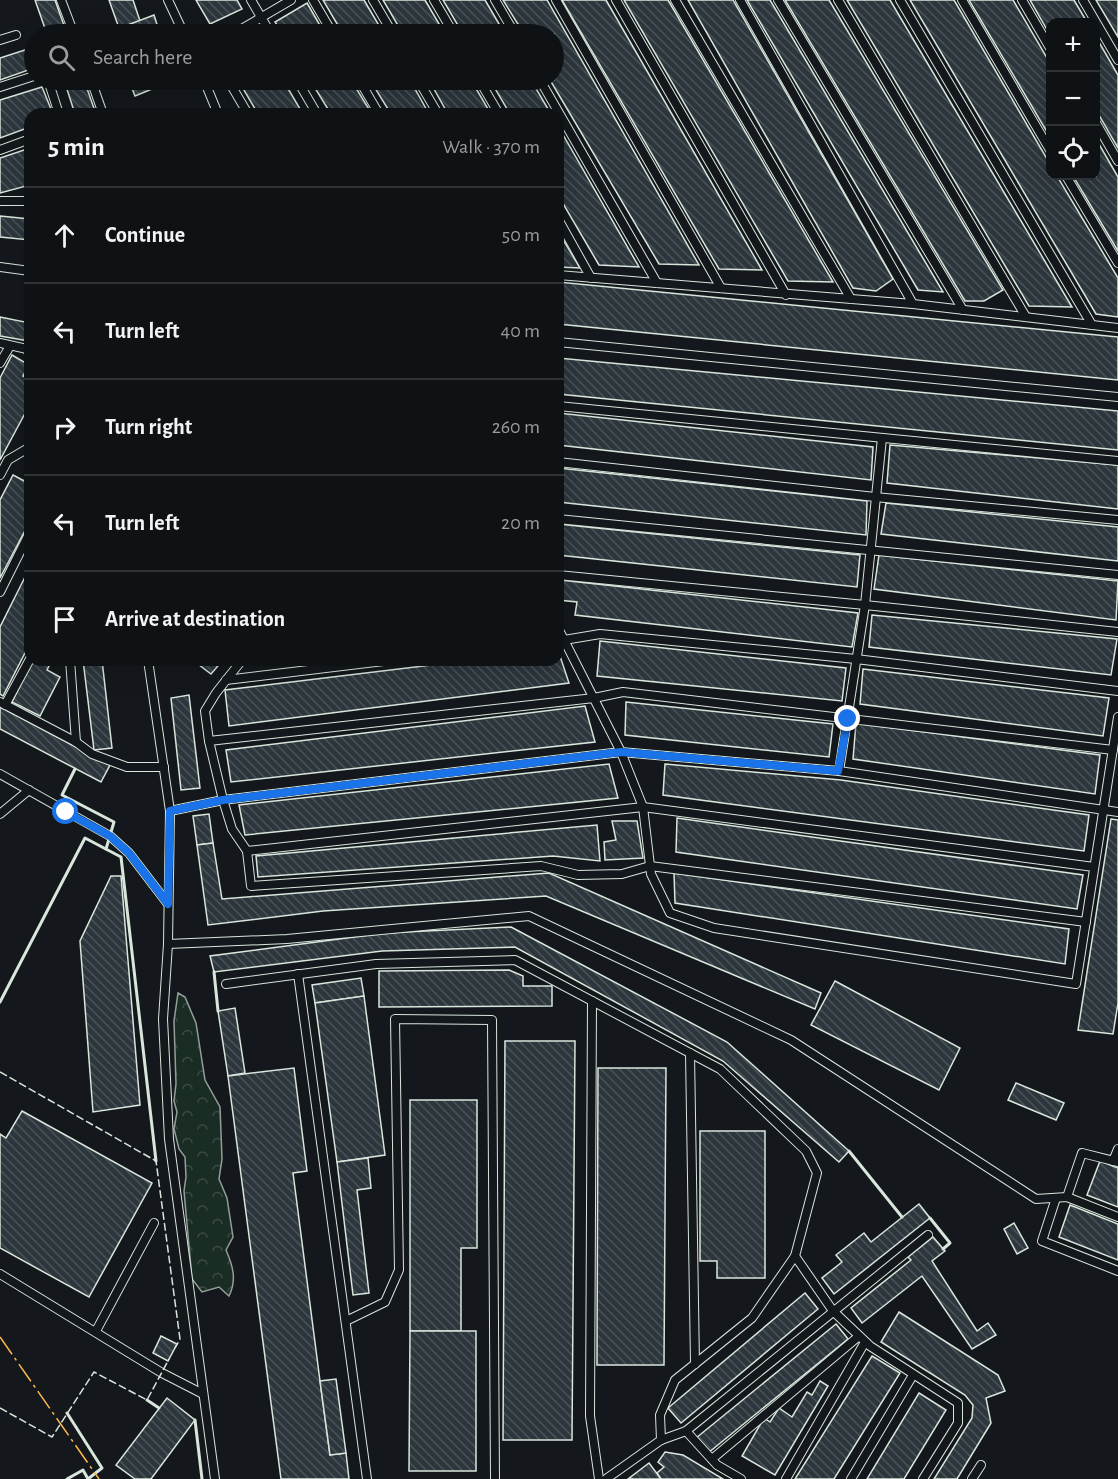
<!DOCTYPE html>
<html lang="en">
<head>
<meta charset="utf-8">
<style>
  :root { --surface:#0f1215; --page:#1d2022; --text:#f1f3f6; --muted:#9b9ea0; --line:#2f3234 }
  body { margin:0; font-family:"Alegreya Sans",sans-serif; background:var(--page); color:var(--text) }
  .controls { position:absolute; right:18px; top:18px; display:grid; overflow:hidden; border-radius:12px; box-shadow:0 6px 24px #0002 }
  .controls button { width:54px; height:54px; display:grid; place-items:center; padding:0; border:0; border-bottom:2px solid var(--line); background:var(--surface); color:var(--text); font:30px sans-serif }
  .stop { position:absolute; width:18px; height:18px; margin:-14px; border:4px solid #1a73e8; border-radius:50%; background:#fff }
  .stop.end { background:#1a73e8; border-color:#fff; box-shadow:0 2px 6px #0008 }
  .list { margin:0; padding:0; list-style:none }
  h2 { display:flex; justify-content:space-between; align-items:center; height:78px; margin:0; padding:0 24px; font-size:26px }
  h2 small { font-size:20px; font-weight:400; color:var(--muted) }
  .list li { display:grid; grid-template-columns:39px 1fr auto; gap:18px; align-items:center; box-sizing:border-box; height:96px; padding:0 24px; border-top:2px solid var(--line) }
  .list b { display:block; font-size:22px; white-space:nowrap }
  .list em { font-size:20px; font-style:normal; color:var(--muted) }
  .icon { flex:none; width:33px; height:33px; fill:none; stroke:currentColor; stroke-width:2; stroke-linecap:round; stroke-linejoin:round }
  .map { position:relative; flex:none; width:1118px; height:1479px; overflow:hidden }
  .search { position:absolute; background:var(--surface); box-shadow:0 6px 24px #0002; left:24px; top:24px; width:540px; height:66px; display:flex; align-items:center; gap:15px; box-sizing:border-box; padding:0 21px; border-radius:33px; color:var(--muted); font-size:22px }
  .panel { position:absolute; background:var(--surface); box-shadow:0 6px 24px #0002; left:24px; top:108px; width:540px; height:558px; border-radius:18px }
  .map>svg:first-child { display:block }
  .forest { fill:url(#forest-crowns); stroke:#939e99; stroke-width:1.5 }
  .building { fill:url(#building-back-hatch); stroke:#d8e6dc; stroke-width:1.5 }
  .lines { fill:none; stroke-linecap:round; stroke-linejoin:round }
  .lane-casing { stroke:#d8e6dc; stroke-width:10 }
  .lane { stroke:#14181c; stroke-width:8 }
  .fence { stroke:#d8e6dc; stroke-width:1.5; stroke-dasharray:8 3; stroke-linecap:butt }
  .wall { stroke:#d8e6dc; stroke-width:3 }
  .power { stroke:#ffb74d; stroke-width:1.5; stroke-dasharray:21 4.5 3 4.5; stroke-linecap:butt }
  .route { stroke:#1a73e8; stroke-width:8 }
</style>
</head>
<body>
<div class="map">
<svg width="1118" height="1479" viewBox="0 0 1118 1479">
  <defs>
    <pattern id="forest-crowns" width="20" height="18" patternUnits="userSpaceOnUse" patternTransform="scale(1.5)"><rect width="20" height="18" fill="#1a2d24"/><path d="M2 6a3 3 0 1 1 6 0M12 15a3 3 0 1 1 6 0" fill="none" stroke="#3b4b43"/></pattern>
    <pattern id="building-back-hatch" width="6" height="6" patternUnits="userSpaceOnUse" patternTransform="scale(1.5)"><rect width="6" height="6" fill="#2c363c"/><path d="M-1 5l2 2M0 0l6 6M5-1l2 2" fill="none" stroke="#4a5358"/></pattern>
  </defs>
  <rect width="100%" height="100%" fill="#14181c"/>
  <path class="forest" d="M178,993l7,4 11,26 9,57 15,27 2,52 -3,20 8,19 6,39 -7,13c7,16 11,30 3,46l-10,-9 -17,5 -10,-13 -8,-88 2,-14 -1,-20 -6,-8 -5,-20 3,-17 -3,-11 2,-17 -2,-63z"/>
  <g class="building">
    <path d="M35,0h20l12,34h-20z"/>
    <path d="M109,0h24l7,21 -21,7z"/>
    <path d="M196,0h41l5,9 -32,15z"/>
    <path d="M323,0h41l20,34h-41z"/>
    <path d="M383,0h42l20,34h-42z"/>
    <path d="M443,0h42l20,34h-42z"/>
    <path d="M503,0h44l152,265 -40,-1 -109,-184h4v-46h-30z"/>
    <path d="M562,0h44l156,270 -43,-1z"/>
    <path d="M624,0h44l165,282 -45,-1z"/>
    <path d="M688,0h45l160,279 -17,12 -23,-3z"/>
    <path d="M747,0h23l173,292 -25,-2z"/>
    <path d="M785,0h44l174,290 -19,11h-19z"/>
    <path d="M847,0h43l182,307 -43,-1z"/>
    <path d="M910,0h44l96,164v12h7l61,102v39l-22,-3z"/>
    <path d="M969,0h44l37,63v74z"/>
    <path d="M1030,0h44l13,22h-37v13z"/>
    <path d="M1096,0h22v37z"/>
    <path d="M307,3l18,31h-42l-8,-12z"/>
    <path d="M154,15l6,19h-47l-1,-3z"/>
    <path d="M1096,37l22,38v73l-22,-38z"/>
    <path d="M34,47v21l-34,12v-22z"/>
    <path d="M64,80h20l12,34h-21z"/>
    <path d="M129,80h45l-39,16z"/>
    <path d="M238,80h45l20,34h-45z"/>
    <path d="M310,80h41l21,34h-41z"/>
    <path d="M370,80h40l19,34h-38z"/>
    <path d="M429,80h42l20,34h-43z"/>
    <path d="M490,80h41l20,34h-41z"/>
    <path d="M42,87l11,27h-23v13l-30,11v-38z"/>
    <path d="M558,126l81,141 -40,-2 -41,-70z"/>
    <path d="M1096,139l22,38v74l-45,-75h23z"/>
    <path d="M30,148v37l-30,8v-35z"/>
    <path d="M0,216l30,3v21l-30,-3z"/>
    <path d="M558,231l22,37 -22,-1z"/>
    <path d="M558,282l560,55v43l-560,-56z"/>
    <path d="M0,317l30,6 -1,18 -29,-5z"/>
    <path d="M12,355l17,10 -6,11 7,4v24l-30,56v-82z"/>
    <path d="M558,358l560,53v39l-560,-56z"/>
    <path d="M558,413l315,34 -2,33 -313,-35z"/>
    <path d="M890,445l228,20v44l-231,-26z"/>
    <path d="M558,468l309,33 -1,34 -308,-33z"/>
    <path d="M13,475l17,9v37l-30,57v-78z"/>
    <path d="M886,503l232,24v34l-237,-27z"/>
    <path d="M558,524l302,31 -3,32 -299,-32z"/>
    <path d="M879,555l239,26 -2,39 -242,-31z"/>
    <path d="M30,567v76l-27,53 -3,-2v-67z"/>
    <path d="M560,580l298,33 -6,34 -277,-32 2,-13 -19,-2z"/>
    <path d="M872,615l245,24 -6,36 -242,-28z"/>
    <path d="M600,641l246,27 -4,33 -245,-25z"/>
    <path d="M558,650l11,33 -340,43 -4,-36 248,-30h85z"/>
    <path d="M33,660h19l-5,10 13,7 -20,39 -28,-14z"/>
    <path d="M83,660h19l10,88 -18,2z"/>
    <path d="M201,660h22l-12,14 -13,-10z"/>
    <path d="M863,669l246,29 -6,38 -243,-32z"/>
    <path d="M189,695l11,93 -19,2 -10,-92z"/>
    <path d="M626,702l207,22 -4,33 -204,-22z"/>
    <path d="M585,706l10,36 -364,40 -5,-32z"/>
    <path d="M0,707l110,58 -9,17 -101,-53z"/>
    <path d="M856,723l244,32 -5,39 -242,-35z"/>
    <path d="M609,764l9,34 -373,37 -6,-30z"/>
    <path d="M665,764l176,16 248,35 -5,36 -421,-56z"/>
    <path d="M209,814l4,29 -16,2 -4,-29z"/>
    <path d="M677,818l406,57 -6,34 -401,-57z"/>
    <path d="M1111,819l7,1v183l-5,31 -35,-4z"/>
    <path d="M612,821h25l6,37 -38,2 -1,-18 12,-2z"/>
    <path d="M597,825l3,36 -47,-5 -295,21 -2,-21z"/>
    <path d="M213,843l9,56 327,-26 272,120 -6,16 -269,-113 -223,15 -115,14 -11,-80z"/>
    <path d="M674,873l395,56 -4,35 -390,-61z"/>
    <path d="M111,876h10l19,229 -47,7 -13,-171z"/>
    <path d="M511,927l216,115 122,109 -10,11 -116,-101 -208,-114 -133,4 -168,21 -4,-16 175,-23z"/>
    <path d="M509,970l14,6v10h29v20l-173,1v-36z"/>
    <path d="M361,978l3,18 -49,7 -3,-18z"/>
    <path d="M835,981l125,67 -21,42 -128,-65z"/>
    <path d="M364,996l21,159 -48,7 -22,-159z"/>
    <path d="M235,1008l10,65 -17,3 -10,-65z"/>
    <path d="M505,1041h70l-3,399h-69z"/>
    <path d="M294,1068l13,103 -14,2 27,208 10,74 16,-2 3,26h-68l-53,-403z"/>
    <path d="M598,1068h68l-2,297h-67z"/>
    <path d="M1016,1083l48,20 -8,17 -48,-20z"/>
    <path d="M410,1100h67v148h-16v83h-51z"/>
    <path d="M22,1111l130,72 -63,114 -89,-49v-114l6,4z"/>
    <path d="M700,1131h65v147h-48v-17h-17z"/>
    <path d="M368,1158l3,30 -14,2 12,103 -16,2 -16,-133z"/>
    <path d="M1100,1161l18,7v39l-31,-12z"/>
    <path d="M919,1204l11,14 -96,76 -12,-16 20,-16 -6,-7 28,-22 7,9z"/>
    <path d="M1070,1205l48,19v36l-59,-23z"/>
    <path d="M1014,1223l14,25 -11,6 -13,-25z"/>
    <path d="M933,1237l12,14 -13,10 45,70 11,-8 8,12 -24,14 -50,-73 -60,47 -11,-15 60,-48 -3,-3z"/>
    <path d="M805,1293l13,16 -137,114 -13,-15z"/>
    <path d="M899,1312l99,63 7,16 -19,7 5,25 -34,56h-23l38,-61 1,-13 -8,-10 -84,-53z"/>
    <path d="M836,1324l12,15 -140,114 -12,-15z"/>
    <path d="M410,1331h66v140h-67z"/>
    <path d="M161,1336l16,8 -9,17 -15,-8z"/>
    <path d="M872,1356l28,17 -66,106h-39z"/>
    <path d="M336,1379l10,74 -16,2 -10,-74z"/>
    <path d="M820,1381l8,5 -53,89 -33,-19 22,-38 6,4 9,-14 13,9 15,-25 5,3z"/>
    <path d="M919,1393l27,17 -42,69h-37z"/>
    <path d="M167,1398l28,22 -44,59h-16l-19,-14z"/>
    <path d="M665,1452l18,3 40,24h-62l-4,-6 7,-6 -6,-5z"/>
    <path d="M649,1463l12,16h-33z"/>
  </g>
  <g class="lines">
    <g class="lane-casing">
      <g id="lane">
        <path d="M61,0l13,34"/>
        <path d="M168,0l16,34"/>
        <path d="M251,0l20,34"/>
        <path d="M313,0l20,34"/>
        <path d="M373,0l20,34"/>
        <path d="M434,0l20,34"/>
        <path d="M495,0l20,34"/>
        <path d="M556,0l165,288"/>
        <path d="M616,0l170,295"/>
        <path d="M675,0l176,299"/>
        <path d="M778,0l185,310"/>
        <path d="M838,0l188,317"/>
        <path d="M900,0l192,325"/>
        <path d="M962,0l88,150"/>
        <path d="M1022,0l28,48"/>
        <path d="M1083,0l35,60"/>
        <path d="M233,34l58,-34"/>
        <path d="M0,40l16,-5"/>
        <path d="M48,80l11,34"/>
        <path d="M91,80l12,34"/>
        <path d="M204,80l14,34"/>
        <path d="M228,80l20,34"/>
        <path d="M297,80l20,34"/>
        <path d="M359,80l20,34"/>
        <path d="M418,80l20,34"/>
        <path d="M479,80l20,34"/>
        <path d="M540,80l117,203"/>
        <path d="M0,87l34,-11"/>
        <path d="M1096,123l22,38"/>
        <path d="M0,150l30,-11"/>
        <path d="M1066,176l52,87"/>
        <path d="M0,201h30"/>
        <path d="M558,219l33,59"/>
        <path d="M0,267l30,4"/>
        <path d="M558,275l355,29 -173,-304"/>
        <path d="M913,304l205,24"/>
        <path d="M558,342l560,55"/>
        <path d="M0,343l27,6 3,7"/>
        <path d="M0,363l10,-17"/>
        <path d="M558,406l560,55"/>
        <path d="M558,462l317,35 243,23"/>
        <path d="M0,475l8,-15 22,-13"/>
        <path d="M558,519l560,56"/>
        <path d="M558,575l307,30 253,27"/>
        <path d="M0,592l30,-60"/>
        <path d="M558,628l63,124 22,55 8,67 19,39 44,15 362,56 42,-267"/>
        <path d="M558,641l42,-7 256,25 262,32"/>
        <path d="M70,660l6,82"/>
        <path d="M148,660l22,151 -2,133 -5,75 6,120 46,340"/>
        <path d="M242,660l-26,33 -11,18 4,30 14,59 9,29 15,22 4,35 290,-20 37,9 44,-1 28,-8 436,56"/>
        <path d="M226,680l166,-20"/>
        <path d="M0,702l76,40 16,12 35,13h37"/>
        <path d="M5,705l25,-46"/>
        <path d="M209,741l385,-43 29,-6 490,58"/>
        <path d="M839,771l26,-166 17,-167"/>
        <path d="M0,774l110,62 19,17 39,51"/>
        <path d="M170,811l53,-11 398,-48 218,19 279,41"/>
        <path d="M0,814l29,-24"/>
        <path d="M247,851l396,-44 451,60"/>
        <path d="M168,944l119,-5 242,-23 262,124 245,159 31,-2 51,20"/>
        <path d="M298,974l69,505"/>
        <path d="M226,984l150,-20 139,-4 205,109 86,82 11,22 -22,83 -43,62 -77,62 -15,35 1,25"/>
        <path d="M592,1001l-2,415 9,63"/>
        <path d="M690,1053l5,311"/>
        <path d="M1113,1161l5,-12"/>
        <path d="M1067,1197l15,-44 36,9"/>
        <path d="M1056,1198l-14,43 76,30"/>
        <path d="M795,1256l38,55 37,35 88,57v20l-35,56"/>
        <path d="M0,1274l162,99 41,21"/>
        <path d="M346,1321l39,-19 14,-32 -4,-251 97,1 3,459"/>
        <path d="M96,1331l58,-108"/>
        <path d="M686,1431l31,34 24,14"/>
        <path d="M712,1459l147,-123"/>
        <path d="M606,1479l55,-39 25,-9 242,-196"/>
        <path d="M786,1479l79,-137"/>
        <path d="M851,1479l62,-104"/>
        <path d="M972,1479l9,-14"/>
      </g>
    </g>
    <use href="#lane" class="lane"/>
    <g class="fence">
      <path d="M0,1072l156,89 24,178 -5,9"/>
      <path d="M0,1408l52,29 42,-65 53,28 22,-41"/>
    </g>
    <g class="wall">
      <path d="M75,769l-13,26 52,27 -8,27"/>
      <path d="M214,972l4,39"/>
      <path d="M0,1002l85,-164 36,19 35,304"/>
      <path d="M849,1151l53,66"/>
      <path d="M930,1218l20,25 -7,6"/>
      <path d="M147,1400l12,8"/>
      <path d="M67,1413l35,55 -14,11 -5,-9 -16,9"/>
      <path d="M195,1420l7,59"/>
    </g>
    <path class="power" d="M0,1337l99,142"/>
  </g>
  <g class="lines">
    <path class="route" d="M66,812l44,24 19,17 39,51 2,-93 53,-11 398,-48 217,19 10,-52"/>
  </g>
</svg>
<div class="controls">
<button>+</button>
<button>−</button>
<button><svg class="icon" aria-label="locate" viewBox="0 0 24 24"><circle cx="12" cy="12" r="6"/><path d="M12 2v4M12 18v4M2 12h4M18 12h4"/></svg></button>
</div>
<div class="stop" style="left:66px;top:812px"></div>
<div class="stop end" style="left:848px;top:719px"></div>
<div class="search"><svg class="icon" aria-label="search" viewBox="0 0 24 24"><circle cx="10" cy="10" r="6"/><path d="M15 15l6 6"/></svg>Search here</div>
<section class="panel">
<h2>5 min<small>Walk · 370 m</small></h2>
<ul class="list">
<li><svg class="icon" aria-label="ahead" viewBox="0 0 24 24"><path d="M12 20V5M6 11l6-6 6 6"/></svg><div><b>Continue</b></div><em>50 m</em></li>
<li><svg class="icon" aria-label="left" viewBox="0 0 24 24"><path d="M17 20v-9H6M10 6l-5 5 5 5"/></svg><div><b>Turn left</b></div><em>40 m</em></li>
<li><svg class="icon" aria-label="right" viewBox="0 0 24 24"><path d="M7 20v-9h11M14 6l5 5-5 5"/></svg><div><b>Turn right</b></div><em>260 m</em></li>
<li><svg class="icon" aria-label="left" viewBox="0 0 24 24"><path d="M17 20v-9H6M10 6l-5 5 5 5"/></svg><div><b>Turn left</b></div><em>20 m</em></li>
<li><svg class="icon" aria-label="arrive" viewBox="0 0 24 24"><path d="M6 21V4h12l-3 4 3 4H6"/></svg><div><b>Arrive at destination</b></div></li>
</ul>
</section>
</div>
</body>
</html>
